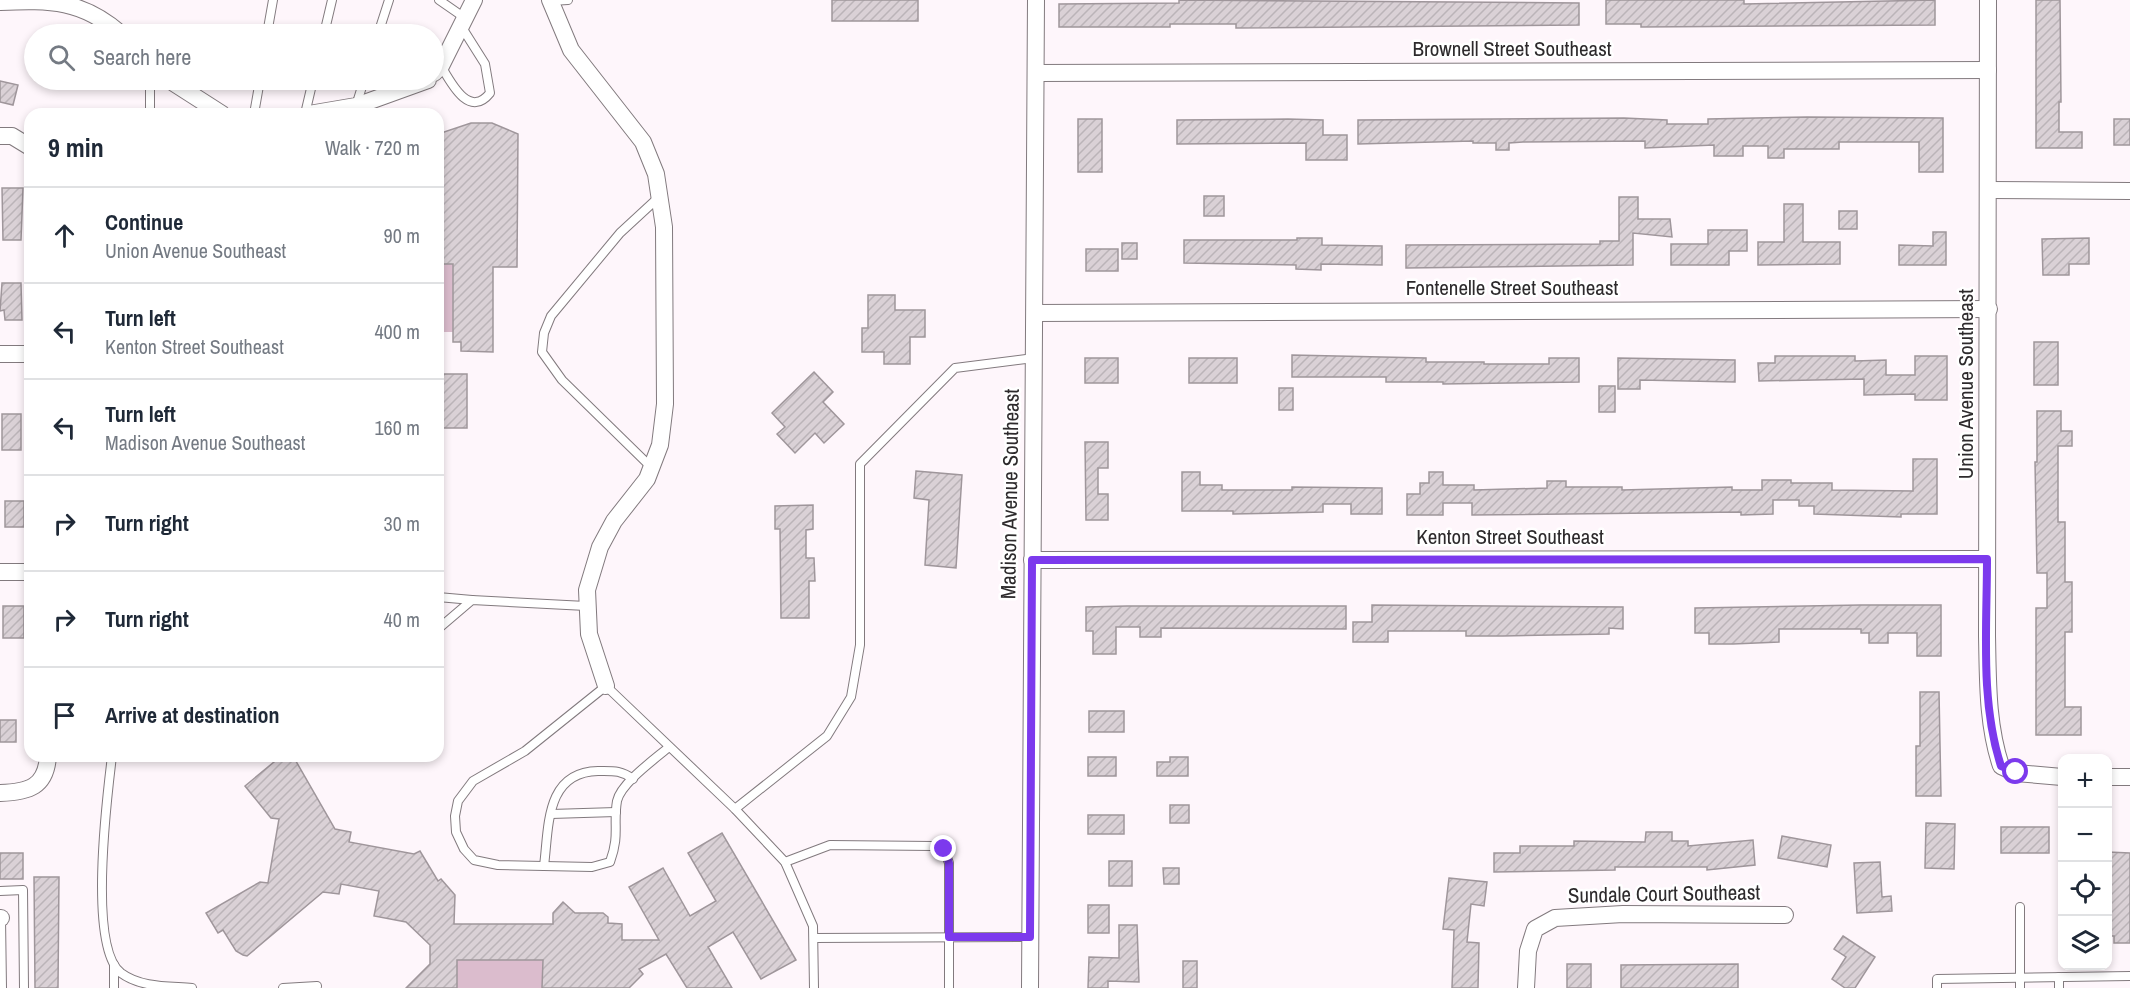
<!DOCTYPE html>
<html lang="en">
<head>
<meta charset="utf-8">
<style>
  :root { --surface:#fff; --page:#f6f6f7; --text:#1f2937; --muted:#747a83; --line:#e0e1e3 }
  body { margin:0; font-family:"Archivo Narrow",sans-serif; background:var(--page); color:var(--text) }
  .controls { position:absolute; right:18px; bottom:18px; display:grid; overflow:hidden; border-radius:12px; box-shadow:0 3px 9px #0003 }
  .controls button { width:54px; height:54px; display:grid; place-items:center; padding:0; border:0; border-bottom:2px solid var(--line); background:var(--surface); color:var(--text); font:30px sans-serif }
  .stop { position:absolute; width:18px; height:18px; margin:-14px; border:4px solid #7c3aed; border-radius:50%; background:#fff }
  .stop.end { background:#7c3aed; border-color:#fff; box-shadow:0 2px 6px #0008 }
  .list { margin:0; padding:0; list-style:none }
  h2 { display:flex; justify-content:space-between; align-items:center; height:78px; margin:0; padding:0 24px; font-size:26px }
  h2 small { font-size:20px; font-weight:400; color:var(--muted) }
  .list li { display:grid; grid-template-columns:39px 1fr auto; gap:18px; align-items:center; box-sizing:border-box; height:96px; padding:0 24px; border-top:2px solid var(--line) }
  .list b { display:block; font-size:22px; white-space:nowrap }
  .list p { margin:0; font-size:20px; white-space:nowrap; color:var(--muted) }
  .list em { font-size:20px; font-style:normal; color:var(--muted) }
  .icon { flex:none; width:33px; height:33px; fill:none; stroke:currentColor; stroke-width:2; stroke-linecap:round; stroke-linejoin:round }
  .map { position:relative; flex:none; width:2130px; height:988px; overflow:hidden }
  .search { position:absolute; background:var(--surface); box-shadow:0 3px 9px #0003; left:24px; top:24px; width:420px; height:66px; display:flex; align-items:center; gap:15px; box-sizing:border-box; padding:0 21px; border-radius:33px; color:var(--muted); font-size:22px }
  .panel { position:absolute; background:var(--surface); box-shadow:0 3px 9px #0003; left:24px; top:108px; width:420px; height:654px; border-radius:18px }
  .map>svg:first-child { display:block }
  .green { fill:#dbbccd }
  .building { fill:url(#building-hatch); stroke:#9f969b; stroke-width:1.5 }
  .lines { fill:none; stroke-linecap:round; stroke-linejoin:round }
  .lane-casing { stroke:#827a7e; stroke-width:10 }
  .street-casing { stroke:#827a7e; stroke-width:18 }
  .lane { stroke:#fff; stroke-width:8 }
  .street { stroke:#fff; stroke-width:16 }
  .route { stroke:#7c3aed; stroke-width:8 }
  .labels { text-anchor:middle; stroke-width:5; stroke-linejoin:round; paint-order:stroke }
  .street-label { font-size:21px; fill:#2d2a2c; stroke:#fff }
</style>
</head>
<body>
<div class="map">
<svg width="2130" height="988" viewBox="0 0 2130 988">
  <defs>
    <pattern id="building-hatch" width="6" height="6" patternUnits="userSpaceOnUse" patternTransform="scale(1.5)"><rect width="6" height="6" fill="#dad1d6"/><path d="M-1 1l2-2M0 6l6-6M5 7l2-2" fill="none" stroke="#bbb4b8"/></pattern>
  </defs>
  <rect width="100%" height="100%" fill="#fef6fb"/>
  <g class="green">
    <rect x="438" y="264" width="15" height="68"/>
    <path d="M457,960h86l-1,28h-85z"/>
  </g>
  <g class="building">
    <rect x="832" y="0" width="86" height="21"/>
    <path d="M1179,0l400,3v22l-343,3v-4h-66v3h-111v-23l120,-1z"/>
    <path d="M1606,0h138v4l191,-4v25l-294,2v-3h-35z"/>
    <path d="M2036,0h24l1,102h-2v30h23v16h-46z"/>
    <path d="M0,81l18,4 -5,20 -13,-3z"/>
    <path d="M1807,117l136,1v54h-24v-30h-80v7h-55v9h-16v-12h-25v10h-29v-11l-69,3v-7l-122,1 -14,1v7h-13v-7h-23v-2l-115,3v-24l266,-2 43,2v4h41v-5z"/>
    <rect x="1078" y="119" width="24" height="53"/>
    <path d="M1288,119l35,1v15h24v25h-41v-17l-129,1v-24z"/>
    <rect x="2114" y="119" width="16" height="26"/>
    <path d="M471,123h21l26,11 -1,133h-24v85l-32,-1v-9h-8v-78h-15v-130z"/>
    <path d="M2,188h21l-2,52h-18z"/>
    <rect x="1204" y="196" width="20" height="20"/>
    <path d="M1619,197h19v22h32l2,18 -39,-4v32l-227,3v-23l194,-1v-3h19z"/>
    <path d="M1784,204h19v38h37v22l-82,1v-23h26z"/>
    <rect x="1839" y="211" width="18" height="18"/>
    <path d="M1708,230h39v21h-18v14h-58v-21h37z"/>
    <path d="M1933,232h13v33h-47v-20l34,1z"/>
    <path d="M1297,238h25v7l60,1v19l-61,-1v6l-25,-1v-4l-112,-2v-23h113z"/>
    <path d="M2089,238v26h-20v11h-26l-1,-36z"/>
    <rect x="1122" y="243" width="15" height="16"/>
    <rect x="1086" y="249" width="32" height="22"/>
    <path d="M2,283h19l1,37h-17l-1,-10 -4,1z"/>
    <path d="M868,295h27v15h30v27h-15v27h-26v-12h-22v-24h6z"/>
    <rect x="2034" y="342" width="24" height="43"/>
    <path d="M1292,355l134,3v4h58v2h65v-6h30v24l-136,2v-2h-57v-5h-94z"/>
    <path d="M1775,356h80v5l31,-1v15h29v-19h32v44h-32v-6l-51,1v-16l-105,2 -1,-18h17z"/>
    <rect x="1085" y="358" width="33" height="25"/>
    <rect x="1189" y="358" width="48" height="25"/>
    <path d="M1618,358l117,2v22l-95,-2v9h-22z"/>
    <path d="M814,372l19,20 -10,10 21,22 -20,19 -9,-10 -20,20 -18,-19 8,-7 -13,-14z"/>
    <rect x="438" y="374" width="29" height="54"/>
    <rect x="1599" y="386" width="16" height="26"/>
    <rect x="1279" y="388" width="14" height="22"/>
    <path d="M2037,411h24v20h11v15h-14v76h7v60h7v50h-7v75h16v28h-45v-127h11v-35h-10l-2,-111h2z"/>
    <rect x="2" y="414" width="19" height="36"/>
    <path d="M1085,442h23v26h-10v26h10v26h-22z"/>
    <path d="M1913,459h24v55h-36v3l-87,-3v-8h-15v-6h-26v14l-32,1v-3l-269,3v-12h-29v12h-36v-21h13v-11h9v-11h14v13h31v5l73,-2v-7h19v6h56v3l110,-3v3h30v-10h29v3h41v7l81,1z"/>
    <path d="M916,471l46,4 -6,93 -31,-3 4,-65 -15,-2z"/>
    <path d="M1182,472h18v13h22v5h70v-3l90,1v26h-31v-10h-28v8l-90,2v-3h-51z"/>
    <rect x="5" y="501" width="19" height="26"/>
    <path d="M813,505v24l-7,1v28h8l1,23h-6v37h-28l-1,-89h-5v-23z"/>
    <path d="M1372,605l251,2v22l-14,-1v6l-106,2h-37v-5h-78v11h-35v-20h19z"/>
    <path d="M1861,605h80v51h-24v-23h-29v10h-19v-10h-8v-4h-82v13l-46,2h-24v-11h-14v-25z"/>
    <rect x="3" y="606" width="21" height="32"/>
    <path d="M1127,606h219v23l-185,-1v9h-21v-10h-24v27h-23v-23h-7v-24z"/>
    <path d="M1920,692h19l2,104h-25v-50h4z"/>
    <rect x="1089" y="711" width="35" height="21"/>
    <rect x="0" y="720" width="16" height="22"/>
    <path d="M293,756l42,73 16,3 -2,10 65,12 6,-3 18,30 3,-2 14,16 -1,29h99v-11l10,-11 12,11h28l5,4v6l14,1v16h37l-30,-53 34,-19 27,48 26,-15 -28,-48 34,-20 74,127 -35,19 -28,-47 -25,15 24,41h-45l-21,-34 -27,15 4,5 -14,14h-87l1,-28h-86v28h-51l24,-24v-19l-24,-23 -32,-6 5,-25 -38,-7 -2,10 -16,-2 -76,64 -4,-1 -7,-4 -13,-21 -5,3 -12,-20 54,-31 8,1 11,-64 -8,-1 -26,-32 35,-29z"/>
    <rect x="1088" y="757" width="28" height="19"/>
    <path d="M1170,757h18v19h-31v-14h13z"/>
    <rect x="1170" y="805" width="19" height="18"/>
    <rect x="1088" y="815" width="36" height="19"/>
    <path d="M1926,823l29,1 -1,45 -29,-1z"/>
    <rect x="2001" y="827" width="48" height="26"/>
    <path d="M1646,832h26v9h16v5l65,-6 2,25 -48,5v-3h-92v3l-121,2v-19h26v-7h54v-5l71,1z"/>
    <path d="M1782,836l49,9 -4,22 -49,-9z"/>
    <path d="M2108,852l22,1v90h-16v-7h-6z"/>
    <rect x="0" y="853" width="23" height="26"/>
    <rect x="1109" y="861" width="23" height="25"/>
    <path d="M1880,862l2,35 9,-1 1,15 -35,2 -3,-50z"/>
    <path d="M1163,868h16v16h-15z"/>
    <path d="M34,877h25l-1,111h-23z"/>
    <path d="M1449,878l38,4 -3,24 -13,-2 -4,38 12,1 -1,45h-26l2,-58 -11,-1z"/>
    <rect x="1088" y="905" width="21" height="28"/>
    <path d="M1119,925h18l2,57 -31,-1v7h-20l1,-31 30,1z"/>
    <path d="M1843,936l32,21 -20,31h-10l-13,-9 14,-22 -12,-8z"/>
    <rect x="1183" y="961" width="14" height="27"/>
    <rect x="1567" y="964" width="24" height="24"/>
    <path d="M1738,964v24h-117v-23z"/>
  </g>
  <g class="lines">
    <g class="lane-casing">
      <g id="lane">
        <path d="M439,0l26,18"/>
        <path d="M551,1l17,-1"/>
        <path d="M267,34l6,-34"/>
        <path d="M324,34l8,-34"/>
        <path d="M378,34l11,-34"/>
        <path d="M441,66c10,17 28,53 49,27l-5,-29 -24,-38"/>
        <path d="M150,80v34"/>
        <path d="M356,106l8,-26"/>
        <path d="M254,114l6,-34"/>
        <path d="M305,114l8,-34"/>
        <path d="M652,468l-90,-88 -20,-28 2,-19 7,-17 69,-83 39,-36"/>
        <path d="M438,597l34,3"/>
        <path d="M438,629l34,-29 114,6"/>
        <path d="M669,747c-14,12 -48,36 -52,54 -4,24 3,34 -7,61l-18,5 -94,-2 -24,-5 -10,-11 -8,-17 -1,-16 3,-15 15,-20 52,-30 81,-65 129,123 50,53 28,64 1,62"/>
        <path d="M112,756c-5,41 -24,191 9,217 20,15 49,13 71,15"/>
        <path d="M735,809l92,-73 24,-39 9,-52v-181l95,-96 79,-10"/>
        <path d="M551,814l65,-2"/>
        <path d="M785,862l45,-17 103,1 11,3 5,14v125"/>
        <path d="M544,866c5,-39 1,-94 54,-95 15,0 23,-1 35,8"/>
        <path d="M0,891l23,-1 1,98"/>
        <path d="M1,918l1,70"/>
        <path d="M814,938l216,-1"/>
        <path d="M114,965v23"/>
        <path d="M2059,977v11"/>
        <path d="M283,988l34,-2"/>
        <path d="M1937,988v-9l193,-3"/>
        <path d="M2020,988v-81"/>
      </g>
    </g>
    <g class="street-casing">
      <g id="street">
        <path d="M550,0l21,50 72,92 13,32 8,53 1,177 -5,41 -13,34 -33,42 -14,26 -13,43 2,44 17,52"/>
        <path d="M1988,0l-1,636c1,44 0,88 14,130l15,7 46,4"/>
        <path d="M0,2c51,-2 82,-2 121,32"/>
        <path d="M434,73l7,-7 33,-66"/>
        <path d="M1036,73l952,-3"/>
        <path d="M169,80l53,34"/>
        <path d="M309,114l47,-8 72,-26"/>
        <path d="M0,136h12l18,11"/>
        <path d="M1989,190l141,1"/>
        <path d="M1035,313l954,-4"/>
        <path d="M0,354h30"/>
        <path d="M1032,560l955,-1"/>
        <path d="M0,572h30"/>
        <path d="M2108,777h22"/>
        <path d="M0,793c29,-1 46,-6 48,-37"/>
        <path d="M0,918h1"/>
        <path d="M1030,988l6,-988"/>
        <path d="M1526,988l2,-37 7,-22 20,-11 68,-4 162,1"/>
      </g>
    </g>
    <use href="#lane" class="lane"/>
    <use href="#street" class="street"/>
  </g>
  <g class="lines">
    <path class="route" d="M944,849l5,14v74h81l2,-377 955,-1c0,68 -7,143 14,207l15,6"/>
  </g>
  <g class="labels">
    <g class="street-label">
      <text x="1512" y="56">Brownell Street Southeast</text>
      <text x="1512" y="295">Fontenelle Street Southeast</text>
      <text transform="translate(1966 384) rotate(-90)" y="7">Union Avenue Southeast</text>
      <text transform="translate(1010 494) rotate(-89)" y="7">Madison Avenue Southeast</text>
      <text x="1510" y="544">Kenton Street Southeast</text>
      <text transform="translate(1664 894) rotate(-1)" y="7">Sundale Court Southeast</text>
    </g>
  </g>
</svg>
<div class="controls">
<button>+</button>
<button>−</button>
<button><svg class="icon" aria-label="locate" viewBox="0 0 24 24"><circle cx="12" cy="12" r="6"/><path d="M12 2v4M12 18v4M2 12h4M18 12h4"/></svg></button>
<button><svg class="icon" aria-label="layers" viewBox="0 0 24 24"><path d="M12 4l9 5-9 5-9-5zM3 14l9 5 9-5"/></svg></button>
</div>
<div class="stop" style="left:2016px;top:772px"></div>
<div class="stop end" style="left:944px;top:849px"></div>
<div class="search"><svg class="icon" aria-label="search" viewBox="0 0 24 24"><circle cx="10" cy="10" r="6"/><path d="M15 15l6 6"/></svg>Search here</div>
<section class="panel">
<h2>9 min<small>Walk · 720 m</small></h2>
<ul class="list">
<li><svg class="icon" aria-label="ahead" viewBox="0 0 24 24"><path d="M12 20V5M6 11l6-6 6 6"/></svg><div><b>Continue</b><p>Union Avenue Southeast</p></div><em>90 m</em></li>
<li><svg class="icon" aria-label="left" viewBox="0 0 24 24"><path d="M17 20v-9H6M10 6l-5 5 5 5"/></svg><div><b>Turn left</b><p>Kenton Street Southeast</p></div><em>400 m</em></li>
<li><svg class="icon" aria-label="left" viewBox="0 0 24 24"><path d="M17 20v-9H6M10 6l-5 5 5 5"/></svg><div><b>Turn left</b><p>Madison Avenue Southeast</p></div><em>160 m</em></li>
<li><svg class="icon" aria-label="right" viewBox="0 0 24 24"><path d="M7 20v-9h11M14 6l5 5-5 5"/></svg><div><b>Turn right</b></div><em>30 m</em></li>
<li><svg class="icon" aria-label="right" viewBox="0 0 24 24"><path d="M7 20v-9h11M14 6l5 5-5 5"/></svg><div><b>Turn right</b></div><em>40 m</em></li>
<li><svg class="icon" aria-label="arrive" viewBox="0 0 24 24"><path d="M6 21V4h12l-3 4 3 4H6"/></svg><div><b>Arrive at destination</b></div></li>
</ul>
</section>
</div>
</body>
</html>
